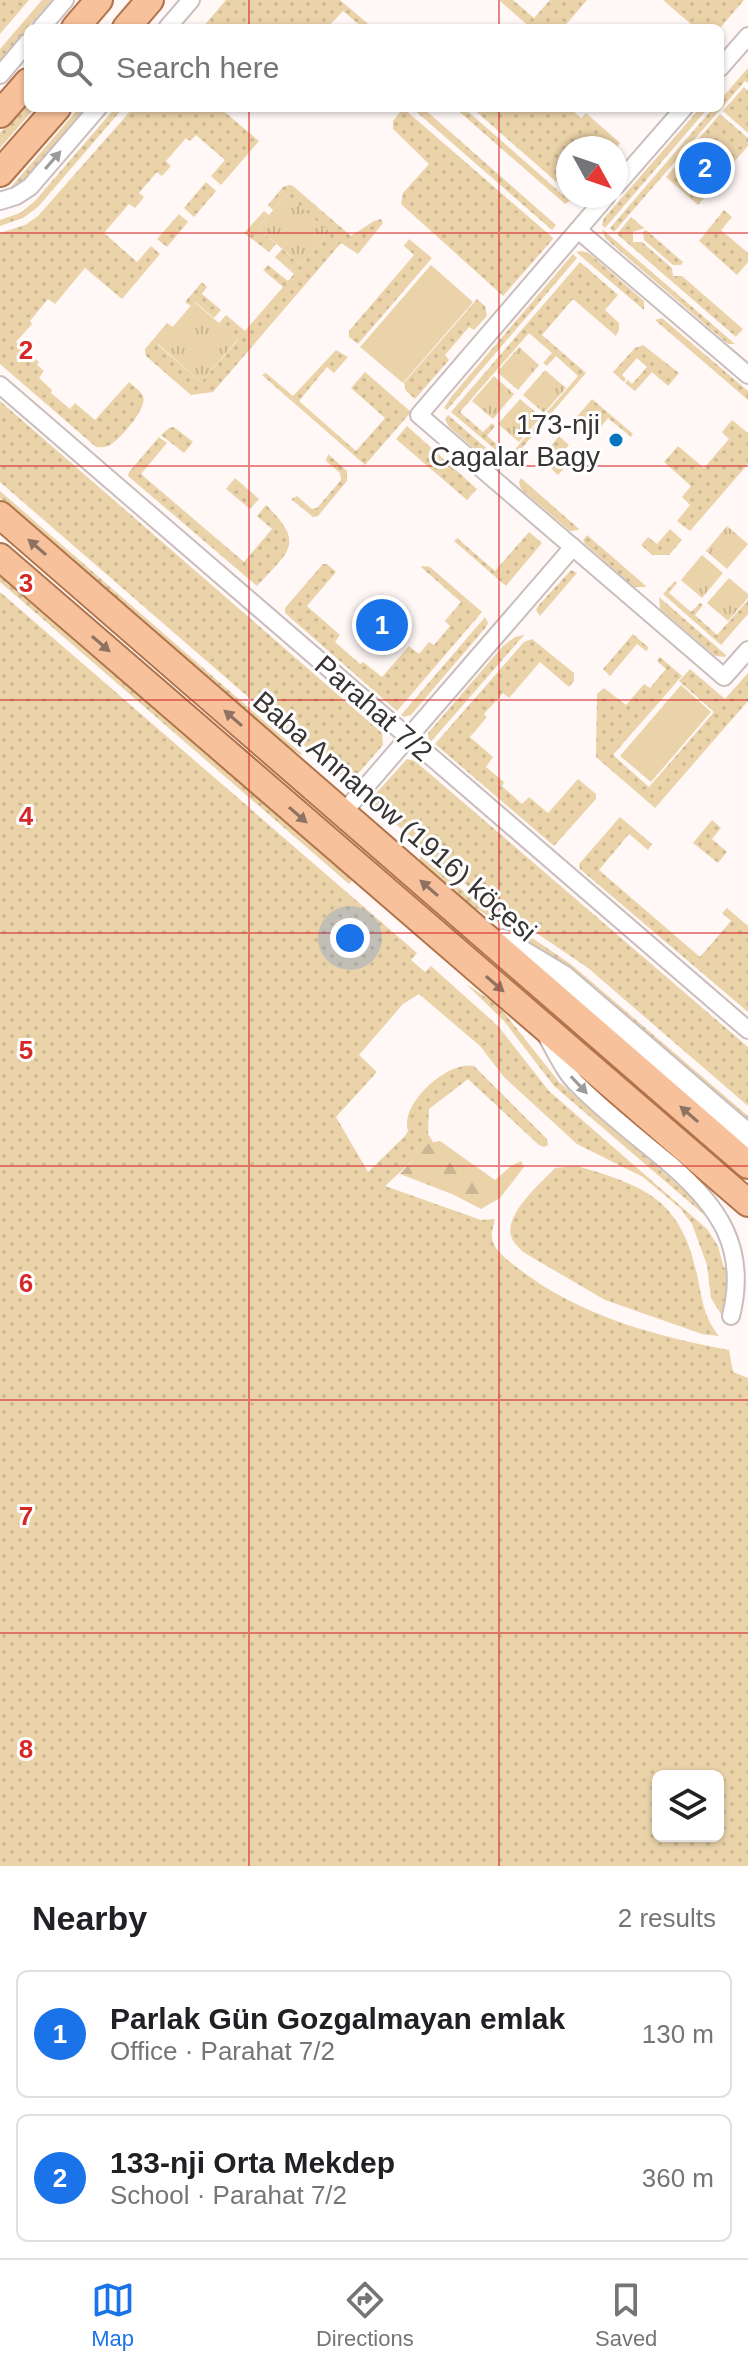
<!DOCTYPE html>
<html lang="en">
<head>
<meta charset="utf-8">
<style>
  :root { --surface:#fff; --page:#f2f2f2; --text:#202124; --muted:#757577; --line:#e0e0e0; --accent:#1a73e8 }
  body { margin:0; font-family:Arial,sans-serif; background:var(--page); color:var(--text) }
  .controls { position:absolute; right:24px; bottom:24px; display:grid; overflow:hidden; border-radius:12px; box-shadow:0 2px 6px #0004 }
  .controls button { width:72px; height:72px; display:grid; place-items:center; padding:0; border:0; border-bottom:2px solid var(--line); background:var(--surface); color:var(--text); font:40px sans-serif }
  .compass { position:absolute; left:556px; top:136px; width:72px; height:72px; border-radius:50%; background:var(--surface); box-shadow:0 2px 6px #0004; rotate:130deg }
  .you { position:absolute; left:350px; top:938px; width:28px; height:28px; margin:-20px; border:6px solid #fff; border-radius:50%; background:#1a73e8; box-shadow:0 0 0 12px #1a73e833 }
  .badge { display:grid; place-items:center; width:52px; height:52px; border-radius:50%; background:var(--accent); color:#fff; font-size:26px; font-weight:700 }
  .pin { position:absolute; translate:-50% -50%; border:4px solid #fff; box-shadow:0 2px 8px #0006 }
  .list { margin:0; padding:0; list-style:none }
  h2 { display:flex; justify-content:space-between; align-items:center; height:104px; margin:0; padding:0 32px; font-size:34px }
  h2 small { font-size:26px; font-weight:400; color:var(--muted) }
  .list li { display:grid; grid-template-columns:52px 1fr auto; gap:24px; align-items:center; box-sizing:border-box; height:128px; margin:0 16px 16px; padding:0 16px; border:2px solid var(--line); border-radius:12px }
  .list b { display:block; font-size:30px; white-space:nowrap }
  .list p { margin:0; font-size:26px; white-space:nowrap; color:var(--muted) }
  .list em { font-size:26px; font-style:normal; color:var(--muted) }
  .icon { flex:none; width:44px; height:44px; fill:none; stroke:currentColor; stroke-width:2; stroke-linecap:round; stroke-linejoin:round }
  .map { position:relative; flex:none; width:748px; height:1866px; overflow:hidden }
  .search { position:absolute; background:var(--surface); box-shadow:0 2px 6px #0004; left:24px; right:24px; top:24px; height:88px; display:flex; align-items:center; gap:20px; box-sizing:border-box; padding:0 28px; border-radius:12px; color:var(--muted); font-size:30px }
  .sheet { height:392px; background:var(--surface) }
  nav { display:flex; justify-content:space-around; align-items:center; box-sizing:border-box; height:112px; border-top:2px solid var(--line); background:var(--surface); font-size:22px; color:var(--muted) }
  nav a { display:grid; justify-items:center; gap:4px }
  nav .on { color:var(--accent) }
  .map>svg:first-child { display:block }
  .grass { fill:url(#grass-dots); fill-rule:evenodd }
  .forest { fill:url(#forest-firs) }
  .park { fill:url(#park-tufts) }
  .garden { fill:#ebd3a9 }
  .lines { fill:none; stroke-linecap:round; stroke-linejoin:round }
  .street-casing { stroke:#c9bebd; stroke-width:20 }
  .secondary-casing { stroke:#c9bebd; stroke-width:28 }
  .primary-casing { stroke:#b1744b; stroke-width:30 }
  .street { stroke:#fff; stroke-width:16 }
  .secondary { stroke:#fff; stroke-width:24 }
  .primary { stroke:#f7c19b; stroke-width:26 }
  .oneway { fill:#9c9a9a }
  .oneway2 { fill:#8e7362 }
  .grid { fill:none; stroke:#d62828; stroke-width:2; stroke-opacity:0.55 }
  .poi-dot { fill:#0575c0; stroke:#fff; stroke-width:3 }
  .labels { text-anchor:middle; stroke-width:6; stroke-linejoin:round; paint-order:stroke }
  .poi-label { font-size:28px; fill:#383434; stroke:#fff; text-anchor:end }
  .street-label { font-size:28px; fill:#383434; stroke:#fff }
  .grid-label { font-size:26px; text-anchor:middle; font-weight:bold; fill:#d62828; stroke:#fff; stroke-width:6; stroke-linejoin:round; paint-order:stroke }
</style>
</head>
<body>
<div class="map">
<svg width="748" height="1866" viewBox="0 0 748 1866">
  <defs>
    <pattern id="grass-dots" width="8" height="8" patternUnits="userSpaceOnUse" patternTransform="scale(2)"><rect width="8" height="8" fill="#ebd3a9"/><path d="M2 2h.1M6 6h.1" fill="none" stroke="#cab692" stroke-width="1.8" stroke-linecap="round"/></pattern>
    <pattern id="forest-firs" width="22" height="20" patternUnits="userSpaceOnUse" patternTransform="scale(2)"><rect width="22" height="20" fill="#ebd3a9"/><path d="M5 1l3.5 6h-7zM16 11l3.5 6h-7z" fill="#cab692"/></pattern>
    <pattern id="park-tufts" width="24" height="20" patternUnits="userSpaceOnUse" patternTransform="scale(2)"><rect width="24" height="20" fill="#ebd3a9"/><path d="M3 7l-1-3M5 7V3M7 7l1-3M15 17l-1-3M17 17v-4M19 17l1-3" fill="none" stroke="#cab692"/></pattern>
  </defs>
  <rect width="100%" height="100%" fill="#fff8f7"/>
  <g class="grass">
    <path d="M0,0h29l-29,34z"/>
    <path d="M42,0h10l-52,60v-11z"/>
    <path d="M226,0h114l33,28h-10l-20,-17 -16,17h-125z"/>
    <path d="M499,0h14l21,18 16,-18h37l-24,28h-32z"/>
    <path d="M663,0h81l-24,28h-28l1,-2z"/>
    <path d="M748,68v15l-3,-2 -131,151 -4,-4 103,-120h7v-8z"/>
    <path d="M744,87l4,4v42l-25,-22z"/>
    <path d="M28,101v7h7l-35,40v-15z"/>
    <path d="M79,108h9l-61,71 -7,6 -10,3z"/>
    <path d="M115,108h8l-85,99 -15,11 -23,8v-6l20,-7 14,-11z"/>
    <path d="M133,108h87l39,33 -38,44 -10,-9 14,-16 -29,-25 -6,6 -4,-3 -20,23 5,5 -9,10 -5,-4 -18,21 5,4 -9,11 -6,-4 -25,29 33,29 14,-16 9,8 -38,45 -37,-31 -30,36 -7,-5 -18,22 2,3 -16,18 23,20 -2,3 7,6 -5,7 13,12 -1,3 19,16 5,-6 20,17 34,-38c4,4 11,8 14,14 5,12 -24,45 -35,50 -5,2 -7,1 -12,1l-96,-83v-131l25,-8 13,-9z"/>
    <path d="M403,108l149,129 1,2 -50,57 -102,-92 2,-11 26,-29 -36,-35v-8z"/>
    <path d="M412,108h11l133,117 -4,5z"/>
    <path d="M455,108h9l106,93 -5,3z"/>
    <path d="M472,108h98l11,10 5,-5 34,30 -4,5h-48v44z"/>
    <path d="M700,108h8l-103,120 -3,-3 2,-7z"/>
    <path d="M720,114l28,24v8l-22,25 -32,-27z"/>
    <path d="M692,147l32,28 -26,30 -32,-28z"/>
    <path d="M206,182l10,9 -22,26 -10,-9z"/>
    <path d="M289,185l4,1 58,50 23,-15 7,-2 2,4 -25,31 -17,-11 -128,149 -22,3 -45,-39 -1,-7 22,-26 6,4 -15,18 43,37 37,-42 -19,-17 7,-8 19,16 38,-44 -20,-17 5,-5 20,16 6,-7 -19,-17 7,-8 19,16 28,-32 -43,-38 -13,15 -5,-5 15,-18z"/>
    <path d="M724,210l8,7 -11,13 27,23v9l-11,13 -38,-34z"/>
    <path d="M264,211l5,4 -11,13 18,16 -7,8 -25,-19z"/>
    <path d="M179,214l9,8 -21,25 -10,-8z"/>
    <path d="M631,217l13,11 -11,4v10h9l30,26 1,8h9l61,53 -7,8 -119,-103z"/>
    <path d="M602,229l133,115h-7l-122,-105z"/>
    <path d="M646,230l37,32 -2,3h-8l-29,-25 -1,-8z"/>
    <path d="M409,239l23,19 -74,86 -9,-7v-6l65,-76 -10,-9z"/>
    <path d="M582,251l8,3 54,47v9l-68,-58z"/>
    <path d="M573,254l4,4 -130,152 -3,-2 7,-11z"/>
    <path d="M580,262l38,33 -13,15 14,13v7l-3,6 -43,-37 -31,36 44,38 -38,44 -3,-3 33,-38 -22,-20 -9,10 -4,-3 9,-10 -23,-20 -69,79 23,20 9,-9 3,3 -8,10 23,19 32,-37 3,3 -35,41 -59,-50z"/>
    <path d="M202,282l5,5 -5,7 19,16 -7,8 -19,-16 -4,4 -6,-4z"/>
    <path d="M477,299l8,7 2,10 -13,14 -5,-3 -24,28 4,5 -34,39 -9,-8 -2,-8z"/>
    <path d="M662,318l86,73v9l-93,-80z"/>
    <path d="M643,345l36,28 -11,13 -16,-14 -17,19 -10,-8 3,-3 4,4 15,-17 -10,-9 -15,17 4,4 -2,3 -11,-10 22,-24z"/>
    <path d="M336,350l12,7 -14,16 -7,-6 -28,34 57,50 29,-33 -34,-30 14,-16 46,40 -46,53 -103,-90 4,-2 27,23z"/>
    <path d="M592,399l41,35 -2,3 -23,-19 -9,11 -10,-8 -12,15 -10,-8z"/>
    <path d="M0,401l382,332 1,12 -34,39 -20,-18 5,-6 -6,-5 -6,6 -322,-279z"/>
    <path d="M448,415l59,51 -12,1 -46,-40 -4,-8z"/>
    <path d="M732,420l16,13v31l-58,67 -13,-10 13,-16 -8,-8 9,-11 -27,-24 14,-16 26,22 25,-29 -7,-7z"/>
    <path d="M407,426l70,63 -10,11 -71,-61z"/>
    <path d="M174,427l19,15 -9,11 -23,-18 8,-7z"/>
    <path d="M559,436l10,9 -13,15 9,7 -7,8c-18,-16 -13,-22 1,-39z"/>
    <path d="M159,437l8,6 -26,31 103,88 28,-33 -15,-13 9,-11c40,39 23,46 -9,81l-129,-110 1,-4z"/>
    <path d="M328,454l19,17v10l-29,35 -5,1 -22,-18 6,-3 15,13 5,-1 24,-28 -1,-7 -14,-12z"/>
    <path d="M235,478l24,21 -9,10 -24,-20z"/>
    <path d="M521,478l58,51 -1,1 -8,1 -49,-42 -2,-7z"/>
    <path d="M0,491l302,263 -1,1 -27,-17 -274,-240z"/>
    <path d="M670,529l12,11 -13,15h-17l-11,-10 7,-8 9,7z"/>
    <path d="M529,532l13,11 -36,43 -52,-45 3,-3 38,33z"/>
    <path d="M587,535l59,51 -1,1h-11l-49,-43 -2,-4z"/>
    <path d="M323,564h4l9,8 -29,34 33,29 -5,7 25,22 3,-2 19,15 27,-31 10,8 10,-12 5,3 16,-19 -5,-5 16,-19 -40,-35 2,-1 7,1 52,45 -85,99 -112,-98v-5z"/>
    <path d="M571,570l6,3 -37,43 -4,-6 2,-4z"/>
    <path d="M0,574l353,306 -4,4 -349,-302z"/>
    <path d="M675,581l2,2 -8,10 22,19 9,-9 3,2 -8,10 22,20 31,-35v14l-27,31 -58,-51z"/>
    <path d="M0,592l417,361 -6,7 14,12 6,-6 67,60 51,65 158,138 11,17 6,22 13,-3 -3,26 -13,23 -10,-16 -4,-33 -15,-41 -12,-16 -37,-31 -66,-33 -73,-67 -24,-31 -61,-52 -16,10 -44,51 18,17 -41,45 32,55 37,-36 3,-5c-9,-27 40,-71 66,-65l73,73 1,6 -4,2 -5,-2 -71,-66 -39,30 -1,25 5,8 -48,44 96,34 14,-1c-1,5 -4,13 -3,18 1,14 17,24 27,32 61,47 136,67 210,81l4,22 15,6v488h-748zM658,1776h60v60h-60z"/>
    <path d="M659,597l67,58 -1,2 -10,-1 -55,-47z"/>
    <path d="M485,617l3,6 -2,4 -75,88 -7,2 -3,-2z"/>
    <path d="M633,634l16,14 -3,3 -9,-7 -27,32 -7,-7z"/>
    <path d="M524,635l-95,109 -1,-11 75,-87 12,-9z"/>
    <path d="M532,639l42,34v8l-5,6 -29,-25 -31,36 -6,-5 -19,21 3,3 -17,20 23,20 -7,10 18,15 -2,4 20,18 7,-7 19,16 30,-34 18,15v5l-42,47 -119,-102 89,-102z"/>
    <path d="M660,657l22,19 -69,79 36,32 65,-75 -35,-31 11,-12 35,30 23,-26v28l-93,107 -59,-51 1,-63 7,-6 22,17 18,-21 6,4 16,-19 -9,-8z"/>
    <path d="M407,759l8,2 333,286v59l-160,-138 -118,-80 -101,-87z"/>
    <path d="M620,817l32,27 -4,6 -19,-16 -30,36 101,87 31,-36 -9,-8 5,-5 21,18v86l-168,-143 -1,-5z"/>
    <path d="M712,820l9,8 -9,11 15,13 -9,11 -25,-20z"/>
    <path d="M420,856l46,37 106,72 176,151v8l-188,-160 -98,-65 -42,-36z"/>
    <path d="M466,984l33,22 60,76 153,132 4,15 -8,-11 -154,-132 -50,-65z"/>
    <path d="M577,1166c72,21 105,35 121,113 4,21 7,41 21,57l-17,-2 -97,-34 -82,-48c-5,-5 -10,-10 -12,-16 -6,-23 30,-53 44,-68z"/>
  </g>
  <path class="forest" d="M440,1141l55,39 16,-14 10,-5 3,6 -24,31 -19,11 -29,-15 -52,-20 29,-31z"/>
  <g class="park">
    <path d="M286,195l44,37 -29,33 -43,-37z"/>
    <path d="M194,302l44,37 -37,43 -43,-38z"/>
    <path d="M519,347l20,18 -21,25 -21,-18z"/>
    <path d="M545,370l21,18 -22,25 -21,-18z"/>
    <path d="M494,376l20,18 -21,25 -21,-18z"/>
    <path d="M520,399l21,18 -22,25 -21,-18z"/>
    <path d="M727,526l21,18 -21,25 -21,-18z"/>
    <path d="M702,555l21,18 -21,25 -21,-18z"/>
    <path d="M729,578l19,16v4l-20,23 -21,-18z"/>
  </g>
  <g class="garden">
    <path d="M431,265l42,37 -70,81 -43,-36z"/>
    <path d="M681,685l30,27 -60,70 -31,-26z"/>
  </g>
  <g class="lines">
    <g class="street-casing">
      <g id="street">
        <path d="M41,28l24,-28"/>
        <path d="M167,28l24,-28"/>
        <path d="M720,68l28,-32"/>
        <path d="M0,75l28,-33"/>
        <path d="M616,186l68,-78"/>
        <path d="M607,196l-188,219 305,262 24,-27"/>
        <path d="M0,201l16,-5 14,-9 68,-79"/>
        <path d="M578,230l170,145"/>
        <path d="M0,385l748,645"/>
        <path d="M343,813l230,-266"/>
        <path d="M548,1039c9,15 17,34 30,46 29,29 62,54 93,80 48,42 77,83 60,151"/>
      </g>
    </g>
    <g class="secondary-casing">
      <path id="secondary" d="M503,942l60,36 185,159"/>
    </g>
    <g class="primary-casing">
      <g id="primary">
        <path d="M75,28l24,-28"/>
        <path d="M126,28l24,-28"/>
        <path d="M0,114l28,-32"/>
        <path d="M0,173l57,-65"/>
        <path d="M0,515l748,650"/>
        <path d="M0,557l748,646"/>
      </g>
    </g>
    <use href="#street" class="street"/>
    <use href="#secondary" class="secondary"/>
    <use href="#primary" class="primary"/>
  </g>
  <defs><path id="oneway-solid" d="M-6-.8H1V-3.2L6.5 0L1 3.2V.8H-6Z" transform="scale(2)"/></defs>
  <g class="oneway">
    <use href="#oneway-solid" transform="translate(53 160) rotate(-49)"/>
    <use href="#oneway-solid" transform="translate(579 1085) rotate(47)"/>
  </g>
  <g class="oneway2">
    <use href="#oneway-solid" transform="translate(37 547) rotate(-139)"/>
    <use href="#oneway-solid" transform="translate(101 644) rotate(41)"/>
    <use href="#oneway-solid" transform="translate(233 718) rotate(-139)"/>
    <use href="#oneway-solid" transform="translate(298 815) rotate(41)"/>
    <use href="#oneway-solid" transform="translate(429 888) rotate(-139)"/>
    <use href="#oneway-solid" transform="translate(495 984) rotate(41)"/>
    <use href="#oneway-solid" transform="translate(689 1114) rotate(-139)"/>
  </g>
  <path class="grid" d="M249,0v28M499,0v28M249,108v1758M499,108v1758M0,233h748M0,466h748M0,700h748M0,933h748M0,1166h748M0,1400h748M0,1633h748"/>
  <circle class="poi-dot" cx="616" cy="440" r="8"/>
  <g class="labels">
    <g class="poi-label">
      <text x="600" y="434">173-nji<tspan x="600" dy="32">Cagalar Bagy</tspan></text>
    </g>
    <g class="street-label">
      <text transform="translate(374 708) rotate(41)" y="10">Parahat 7/2</text>
      <text transform="translate(395 816) rotate(41)" y="10">Baba Annanow (1916) köçesi</text>
    </g>
  </g>
  <g class="grid-label">
    <text x="26" y="359">2</text>
    <text x="26" y="592">3</text>
    <text x="26" y="825">4</text>
    <text x="26" y="1059">5</text>
    <text x="26" y="1292">6</text>
    <text x="26" y="1525">7</text>
    <text x="26" y="1758">8</text>
  </g>
</svg>
<div class="controls">
<button><svg class="icon" aria-label="layers" viewBox="0 0 24 24"><path d="M12 4l9 5-9 5-9-5zM3 14l9 5 9-5"/></svg></button>
</div>
<svg class="compass" viewBox="-18 -18 36 36"><path d="M0-13l5 13h-10z" fill="#e53935"/><path d="M0 13l5-13h-10z" fill="#757577"/></svg>
<div class="you"></div>
<div class="pin badge" style="left:382px;top:625px">1</div>
<div class="pin badge" style="left:705px;top:168px">2</div>
<div class="search"><svg class="icon" aria-label="search" viewBox="0 0 24 24"><circle cx="10" cy="10" r="6"/><path d="M15 15l6 6"/></svg>Search here</div>
</div>
<section class="sheet">
<h2>Nearby<small>2 results</small></h2>
<ul class="list">
<li><span class="badge">1</span><div><b>Parlak Gün Gozgalmayan emlak</b><p>Office · Parahat 7/2</p></div><em>130 m</em></li>
<li><span class="badge">2</span><div><b>133-nji Orta Mekdep</b><p>School · Parahat 7/2</p></div><em>360 m</em></li>
</ul>
</section>
<nav>
<a class="on"><svg class="icon" aria-label="map" viewBox="0 0 24 24"><path d="M3 6l6-2 6 2 6-2v14l-6 2-6-2-6 2zM9 4v14M15 6v14"/></svg>Map</a>
<a><svg class="icon" aria-label="directions" viewBox="0 0 24 24"><path d="M12 3l9 9-9 9-9-9zM9 14v-3h6M13 9l2 2-2 2"/></svg>Directions</a>
<a><svg class="icon" aria-label="saved" viewBox="0 0 24 24"><path d="M7 4h10v16l-5-4-5 4z"/></svg>Saved</a>
</nav>
</body>
</html>
